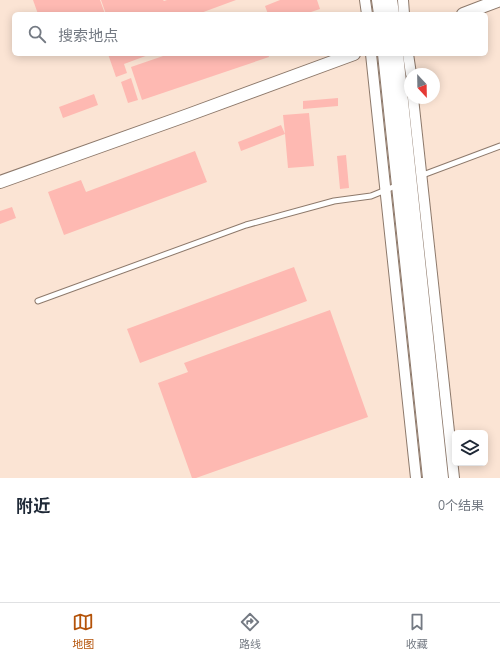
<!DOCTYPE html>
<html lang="zh">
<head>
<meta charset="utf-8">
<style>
  :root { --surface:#fff; --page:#f2f2f3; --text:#1f2937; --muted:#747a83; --line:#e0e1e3; --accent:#b45309 }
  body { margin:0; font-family:"PT Sans","Noto Sans SC",sans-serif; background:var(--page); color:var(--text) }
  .controls { position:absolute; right:12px; bottom:12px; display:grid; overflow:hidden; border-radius:6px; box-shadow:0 2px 10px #0003 }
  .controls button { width:36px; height:36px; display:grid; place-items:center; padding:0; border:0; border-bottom:1px solid var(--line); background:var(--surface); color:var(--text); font:20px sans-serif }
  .compass { position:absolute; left:404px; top:68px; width:36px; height:36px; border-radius:50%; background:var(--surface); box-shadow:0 2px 10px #0003; rotate:158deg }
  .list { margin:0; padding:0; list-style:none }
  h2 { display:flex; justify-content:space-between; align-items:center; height:52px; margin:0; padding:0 16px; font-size:17px }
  h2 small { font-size:13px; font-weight:400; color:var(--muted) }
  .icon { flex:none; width:22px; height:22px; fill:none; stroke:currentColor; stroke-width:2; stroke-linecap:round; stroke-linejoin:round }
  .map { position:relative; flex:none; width:500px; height:478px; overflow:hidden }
  .search { position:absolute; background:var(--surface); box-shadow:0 2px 10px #0003; left:12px; right:12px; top:12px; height:44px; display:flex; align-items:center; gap:10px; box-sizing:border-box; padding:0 14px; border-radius:6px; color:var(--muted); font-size:15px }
  .sheet { height:124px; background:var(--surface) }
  nav { display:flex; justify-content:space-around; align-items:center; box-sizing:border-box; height:56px; border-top:1px solid var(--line); background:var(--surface); font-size:11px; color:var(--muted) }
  nav a { display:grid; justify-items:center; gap:2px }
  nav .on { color:var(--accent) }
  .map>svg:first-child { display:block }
  .building { fill:#feb9b2 }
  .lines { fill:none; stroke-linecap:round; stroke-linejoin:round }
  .service-casing { stroke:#8d796b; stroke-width:7 }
  .minor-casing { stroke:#8d796b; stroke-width:12 }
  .tertiary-casing { stroke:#8d796b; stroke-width:14 }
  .secondary-casing { stroke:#8d796b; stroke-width:16 }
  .service { stroke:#fff; stroke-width:5 }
  .minor { stroke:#fff; stroke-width:10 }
  .tertiary { stroke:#fff; stroke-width:12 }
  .secondary { stroke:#fff; stroke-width:14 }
</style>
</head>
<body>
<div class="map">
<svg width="500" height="478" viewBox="0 0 500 478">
  <rect width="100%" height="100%" fill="#fbe4d4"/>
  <g class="building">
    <path d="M33,0h67l5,14h-67z"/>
    <path d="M101,0h62l1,1 3,-1h69l-38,14h-92z"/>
    <path d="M280,0h37l3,9 -15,5h-37l-3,-8z"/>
    <path d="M108,54h43l-27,10 3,9 -11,4z"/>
    <path d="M169,54h99l1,3 -127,43 -11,-33z"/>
    <path d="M131,78l7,22 -10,3 -7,-21z"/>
    <path d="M94,94l4,11 -35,13 -4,-11z"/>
    <path d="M338,98v8l-35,3v-8z"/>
    <path d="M309,113l5,53 -26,2 -3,-34 -44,17 -3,-9 43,-17 4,9 -2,-19z"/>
    <path d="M195,151l12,31 -143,53 -16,-43 33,-12 5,12z"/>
    <path d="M346,155l3,33 -9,1 -3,-33z"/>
    <path d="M12,207l4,11 -16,6v-13z"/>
    <path d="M294,267l13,34 -167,62 -13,-34z"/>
    <path d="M330,310l38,107 -172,61h-4l-34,-95 30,-11 -4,-9z"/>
  </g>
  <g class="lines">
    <g class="service-casing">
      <g id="service">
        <path d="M420,176l80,-30"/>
        <path d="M38,301l208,-76 88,-24 37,-5 27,-11"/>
      </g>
    </g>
    <g class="minor-casing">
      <g id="minor">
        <path d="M365,0l2,14"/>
        <path d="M403,0l1,14"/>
        <path d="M371,54l45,424"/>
        <path d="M408,54l3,20"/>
        <path d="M413,98l41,380"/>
      </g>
    </g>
    <g class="tertiary-casing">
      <g id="tertiary">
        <path d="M463,14l37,-14"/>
        <path d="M0,182l188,-67 166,-61"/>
      </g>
    </g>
    <g class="secondary-casing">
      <g id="secondary">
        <path d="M379,0l2,14"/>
        <path d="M390,0l2,14"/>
        <path d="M385,54l45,424"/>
        <path d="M396,54l45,424"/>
      </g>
    </g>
    <use href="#service" class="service"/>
    <use href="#minor" class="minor"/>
    <use href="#tertiary" class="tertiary"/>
    <use href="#secondary" class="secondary"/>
  </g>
</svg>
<div class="controls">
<button><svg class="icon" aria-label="layers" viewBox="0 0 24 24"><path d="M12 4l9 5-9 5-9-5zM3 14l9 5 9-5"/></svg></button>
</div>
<svg class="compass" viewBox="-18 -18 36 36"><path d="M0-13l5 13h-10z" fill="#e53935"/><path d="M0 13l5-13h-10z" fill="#747a83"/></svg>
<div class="search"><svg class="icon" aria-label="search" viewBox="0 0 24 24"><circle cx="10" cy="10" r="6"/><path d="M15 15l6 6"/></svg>搜索地点</div>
</div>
<section class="sheet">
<h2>附近<small>0个结果</small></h2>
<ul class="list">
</ul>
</section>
<nav>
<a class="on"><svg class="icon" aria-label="map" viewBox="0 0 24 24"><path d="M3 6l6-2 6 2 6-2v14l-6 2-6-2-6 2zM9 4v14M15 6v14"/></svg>地图</a>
<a><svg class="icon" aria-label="directions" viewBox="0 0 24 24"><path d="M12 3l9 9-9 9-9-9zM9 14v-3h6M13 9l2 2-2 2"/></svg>路线</a>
<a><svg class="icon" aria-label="saved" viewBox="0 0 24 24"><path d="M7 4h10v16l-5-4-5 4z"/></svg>收藏</a>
</nav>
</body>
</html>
